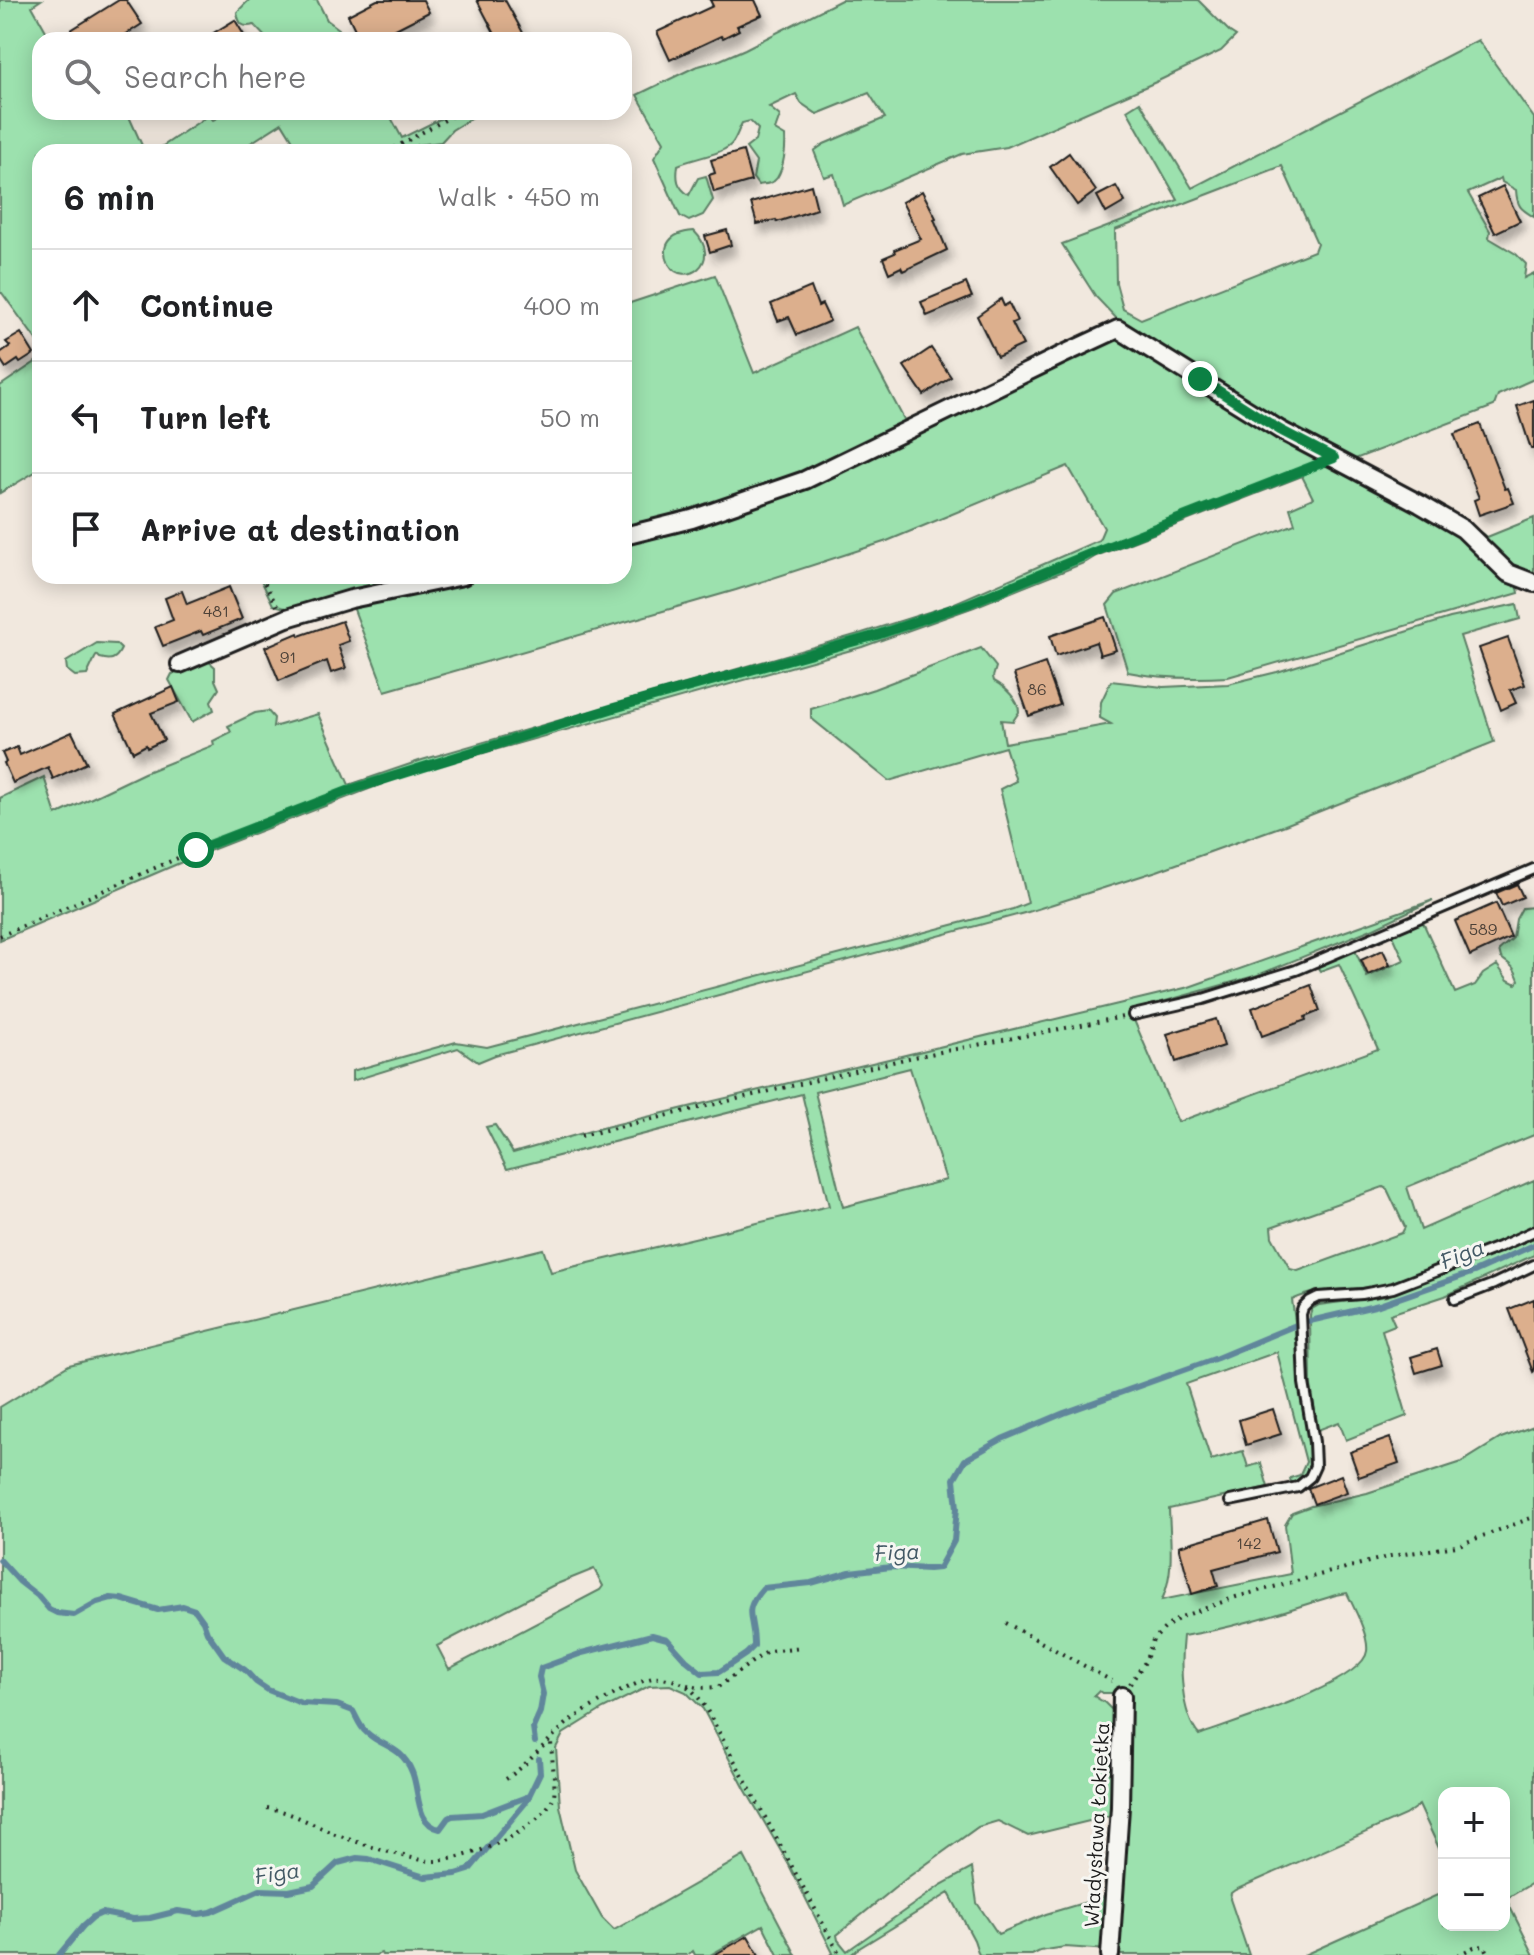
<!DOCTYPE html>
<html lang="en">
<head>
<meta charset="utf-8">
<style>
  :root { --surface:#fff; --page:#f2f2f2; --text:#202124; --muted:#757577; --line:#e0e0e0 }
  body { margin:0; font-family:Mali,sans-serif; background:var(--page); color:var(--text) }
  .controls { position:absolute; right:24px; bottom:24px; display:grid; overflow:hidden; border-radius:16px; box-shadow:0 4px 20px #0003 }
  .controls button { width:72px; height:72px; display:grid; place-items:center; padding:0; border:0; border-bottom:2px solid var(--line); background:var(--surface); color:var(--text); font:40px sans-serif }
  .stop { position:absolute; width:24px; height:24px; margin:-18px; border:6px solid #0b8043; border-radius:50%; background:#fff }
  .stop.end { background:#0b8043; border-color:#fff; box-shadow:0 2px 8px #0008 }
  .list { margin:0; padding:0; list-style:none }
  h2 { display:flex; justify-content:space-between; align-items:center; height:104px; margin:0; padding:0 32px; font-size:34px }
  h2 small { font-size:26px; font-weight:400; color:var(--muted) }
  .list li { display:grid; grid-template-columns:52px 1fr auto; gap:24px; align-items:center; box-sizing:border-box; height:112px; padding:0 32px; border-top:2px solid var(--line) }
  .list b { display:block; font-size:30px; white-space:nowrap }
  .list em { font-size:26px; font-style:normal; color:var(--muted) }
  .icon { flex:none; width:44px; height:44px; fill:none; stroke:currentColor; stroke-width:2; stroke-linecap:round; stroke-linejoin:round }
  .map { position:relative; flex:none; width:1534px; height:1955px; overflow:hidden }
  .search { position:absolute; background:var(--surface); box-shadow:0 4px 20px #0003; left:32px; top:32px; width:600px; height:88px; display:flex; align-items:center; gap:20px; box-sizing:border-box; padding:0 28px; border-radius:24px; color:var(--muted); font-size:30px }
  .panel { position:absolute; background:var(--surface); box-shadow:0 4px 20px #0003; left:32px; top:144px; width:600px; height:440px; border-radius:24px }
  .map>svg:first-child { display:block }
  .green { fill:#9ce1ae; stroke:#5c7e65; stroke-width:2; fill-rule:evenodd }
  .lines { fill:none; stroke-linecap:round; stroke-linejoin:round }
  .stream { stroke:#61869b; stroke-width:6 }
  .building { fill:#dcaf8d; stroke:#1c1c1c; stroke-width:2; filter:url(#shadow) }
  .service-casing { stroke:#1c1c1c; stroke-width:14 }
  .minor-casing { stroke:#1c1c1c; stroke-width:22 }
  .path { stroke:#1c1c1c; stroke-width:4; stroke-dasharray:2 6; stroke-linecap:butt }
  .service { stroke:#f6f6f2; stroke-width:8 }
  .minor { stroke:#f6f6f2; stroke-width:16 }
  .route { stroke:#0b8043; stroke-width:10 }
  .labels { text-anchor:middle; stroke-width:6; stroke-linejoin:round; paint-order:stroke }
  .number-label { font-size:16px; fill:#4c4138 }
  .street-label { font-size:20px; fill:#1c1c1c; stroke:#f6f6f2 }
  .water-label { font-size:22px; font-style:italic; fill:#445a66; stroke:#f6f6f2 }
</style>
</head>
<body>
<div class="map">
<svg width="1534" height="1955" viewBox="0 0 1534 1955">
  <defs>
    <filter id="shadow"><feDropShadow dx="5" dy="9" stdDeviation="4" flood-color="#0004"/></filter>
  </defs>
  <rect width="100%" height="100%" fill="#f1e8de"/>
  <filter id="ink" filterUnits="userSpaceOnUse"><feTurbulence type="fractalNoise" baseFrequency=".0125" numOctaves="2"/><feDisplacementMap in="SourceGraphic" scale="16" xChannelSelector="R" yChannelSelector="G"/><feConvolveMatrix kernelMatrix="1 2 1 2 8 2 1 2 1" color-interpolation-filters="sRGB"/></filter>
  <g filter="url(#ink)">
    <g class="green">
      <path d="M0,0h41l-9,6 19,34h-11v72h67l3,6 17,-6 18,40h-105v193l-38,-52h-2z"/>
      <path d="M249,0h68l10,20 12,9 1,7 -5,4h-67l-14,-15c-11,3 -15,0 -17,-13z"/>
      <path d="M841,0h357l32,32 6,4 -15,15 -65,31 -149,65 -45,7 -119,51 -9,-31 -10,3 -10,-26 10,-7 61,-26 -16,-25 -52,21 -16,-11 -5,-9 -27,13 11,9 -5,14 10,6c1,12 -1,31 -8,42 -4,6 -12,6 -19,7l-5,-7 3,-16 -10,-14 9,-7 3,-12 -8,-8 -8,2c-3,6 -5,13 -9,19 -7,12 -40,16 -55,23 -2,14 -1,22 11,30l9,-17 8,-2 7,24 -10,15 -14,6 -9,-5 -26,-58 10,-16 -27,-47 58,-28 25,-7 25,-11z"/>
      <path d="M1478,40l56,78v99c-13,-8 -17,-10 -18,-27l-14,-8 -1,-4 -33,15 22,38 -1,7 27,16 10,10 -2,14 10,-5v106l-36,16 -4,11 -144,55 -233,-142 -21,-22 -34,-53 116,-44 -51,-90 13,-8 52,86zM1282,166l35,77 -3,8 -173,68 -18,-10 -7,-26 -1,-53z"/>
      <path d="M228,112h30l2,2 3,-2h125l14,26 52,-26h27l-29,18 -11,12 -24,3 -12,7h-105l-18,-29 -33,21 5,8h-100l55,-37 4,5z"/>
      <path d="M694,231c31,31 -11,58 -25,33 -3,-6 -4,-13 -2,-19 5,-11 16,-13 27,-14z"/>
      <path d="M715,275l39,98 101,-46 51,96 -109,53 -82,30 -91,25v-226z"/>
      <path d="M1123,339l325,183 69,60 2,11 -291,84c-34,2 -66,2 -100,-5l-21,-67 9,-11 179,-70 -5,-16 23,-10 -11,-22 -206,80 -10,6 -112,45 -112,40 -457,128 -209,81 -196,84v-142l44,-21 12,38 88,-42 70,-28 -1,-4 18,-9 -3,-6 27,-13 13,-2 6,7 -1,9 45,-13 31,71 73,-25 440,-127 86,-27 151,-66 5,-12 -36,-62 -181,75 -151,49 -351,101 -33,-87 130,-28h142v-35l67,-17 407,-179z"/>
      <path d="M40,359v110l-40,24v-107z"/>
      <path d="M1455,514l32,23 47,-19v58l-24,-13 -57,-48z"/>
      <path d="M259,576h170l-131,35 -25,-6z"/>
      <path d="M1517,604l3,15 -60,17 34,106 -209,83 -128,46 -129,41 -533,143 -17,7 -20,-14 -106,33v-10l104,-29 31,5 526,-138 15,-6 -28,-114 16,-8 -11,-34 -116,34 -78,-63v-9l63,-20 107,-41 15,19 -3,10 1,4c11,6 25,19 25,31l-6,9 -12,-1 4,23 106,-19 -11,-6 1,-16 10,-21 52,6 65,-3 49,-12 173,-54z"/>
      <path d="M97,643l19,1 5,5c-5,11 -10,12 -21,9l-3,-3 -2,3 -8,17 -12,1 -8,-6 -1,-8z"/>
      <path d="M206,659l9,8v13l4,9 -8,12 3,9 -22,12 -23,-42 3,-6 10,-2z"/>
      <path d="M1433,900l-59,28 -116,47 -128,36 48,111 200,-73 -39,-85 -19,7 -5,-8 39,-15 13,29 37,-17 -13,-29 30,-13 34,75 20,-8 8,-11 14,-9 11,15 8,4 3,-4c-5,-14 -7,-14 -18,-22l-2,-8 14,-12 3,-19 6,-11 12,-1v228l-127,52 14,43 113,-50v46c-32,15 -65,28 -98,40 -15,6 -30,14 -46,18 -32,8 -68,1 -98,16l3,21v18l4,-1 4,65 9,52 -1,10 -8,13 -12,5 -1,-5 10,-3 6,-13 -29,-110 -91,32 25,76 32,-9 5,16 13,-4 7,24 -99,22c1,31 6,62 -7,91l129,-26 -6,-49 7,-12 19,-7 56,-13 95,-31 39,-24 33,-12v456l-28,17 28,56h-230l140,-63v33h60v-132h-60v66l-25,-54 -14,10 -170,75 -4,3 -1,6 19,56h-130l3,-106 7,-93 -2,-31 4,-27 -15,-5h-14l-3,-2 -5,5 11,7 12,12 -3,100 -86,21 -30,-15 -20,6 -71,51 -70,57 1,5 9,11 94,-66 31,-17 5,35 21,31 48,-20 64,-19 -2,55 -43,-3 -25,4 -8,4h-53l-5,-15 -25,-47 -93,57 -5,5h-20l2,-2 -44,-88 -44,-76 -42,-80 -17,-17 -16,-7 -21,1 -46,23 -40,25 -7,14 4,58 15,64 27,48 12,12 130,-74 52,99h-18l-15,-30 -53,30h-15l-2,-4 -6,4h-305l-1,-2 -5,2h-376v-548l69,-42 474,-116 8,23 278,-66 -27,-112 -295,75 -21,-42 9,-2 18,28 84,-24 592,-142zM910,1068l36,112 -103,27 -28,-115zM1383,1187l4,2 18,38 -3,6 -104,38 -8,-2 -18,-32 -1,-10zM594,1569l9,17 -3,4 -151,79 -12,-23 115,-60zM1347,1593c7,15 22,43 20,58 -3,32 -138,73 -168,84 -19,-22 -19,-71 -16,-99 52,-8 102,-25 153,-41z"/>
      <path d="M1534,1238v17l-89,41 -55,18 5,11 -13,5 25,86 -61,24 -7,-18 -21,8 -7,-44 -1,-71 2,-6 7,-4 68,-9 91,-35z"/>
    </g>
    <g class="lines">
      <g class="stream">
        <path d="M1310,1321l69,-16 95,-33 60,-27"/>
        <path d="M0,1560l20,22 18,14 11,13 8,4 17,2 23,-13 14,-4 10,1 37,11 25,-4 12,4 8,11 4,11 17,24 21,14 11,12 12,8 33,13 36,2 16,6c4,7 7,16 13,21 17,16 35,13 46,40 8,19 3,52 28,57l8,-11 4,-2 30,-2 47,-18"/>
        <path d="M535,1742l-2,-14 7,-16 3,-18 -4,-17 2,-9 41,-15 70,-18 15,4 19,21 16,13 17,-1 27,-18 8,-8c1,-30 -14,-32 9,-58l48,-5 39,-11 41,-5 38,2 10,-1 15,-27 3,-33 -3,-29 11,-19 37,-21 62,-26 153,-55 79,-33"/>
        <path d="M59,1955l24,-29 10,-9 9,-4 31,6 17,-1 28,-7 21,3 12,-2 49,-22 29,1 24,-5 25,-23 19,-5 12,1 56,18 31,-3 13,-4 57,-68 14,-29 -1,-14"/>
      </g>
    </g>
    <g class="building">
      <path d="M119,0h7l16,24 -25,16h-62z"/>
      <path d="M377,0h46l6,12 -55,28h-14l-12,-25z"/>
      <path d="M477,0h28l22,40h-29z"/>
      <path d="M710,0h45l7,15 -25,11 2,4 -16,8 -2,-2 -51,24 -13,-28 56,-26z"/>
      <path d="M235,20l12,20h-45z"/>
      <path d="M743,151l8,30 -37,11 -5,-17 6,-2 -4,-13z"/>
      <path d="M1069,153l27,38 -19,14 -27,-38z"/>
      <path d="M811,185l6,24 -40,13 -1,-2 -19,4 -6,-21z"/>
      <path d="M1116,186l9,16 -19,11 -9,-17z"/>
      <path d="M1503,186l17,35 -25,12 -17,-35z"/>
      <path d="M922,191l14,27 -2,1 13,31 -44,21 -2,-4 -12,6 -6,-15 12,-5 -1,-3 27,-11 -19,-37z"/>
      <path d="M727,230l4,15 -21,7 -5,-16z"/>
      <path d="M966,283l6,14 -45,19 -6,-14z"/>
      <path d="M811,287l7,19 4,-2 8,17 -33,14 -8,-18 -11,4 -7,-17z"/>
      <path d="M1001,299l3,7 5,-3 8,18 -5,2 11,22 -26,12 -20,-41z"/>
      <path d="M21,333l13,21 -14,9 -2,-3 -12,8 -6,-9v-6l10,-7 -4,-4z"/>
      <path d="M931,348l20,29 -27,18 -20,-29z"/>
      <path d="M1534,400v49h-3l-14,-43z"/>
      <path d="M1480,424l25,65 3,-1 6,15 -35,12 -5,-15 5,-2 -25,-64z"/>
      <path d="M229,587l13,32 -39,16 -2,-4 -38,15 -8,-19 18,-7 -8,-22 17,-7 5,13z"/>
      <path d="M1105,617l11,33 -16,5 -4,-13 -40,14 -6,-20z"/>
      <path d="M342,621l7,20 -11,4 8,23 -15,5 -4,-12 -48,20 -14,-34 33,-14 1,3z"/>
      <path d="M1508,638l17,47 -15,5 6,13 -15,7 -22,-62z"/>
      <path d="M1045,663l15,42 -31,11 -15,-42z"/>
      <path d="M173,687l6,15 -28,11 13,27 -17,8 -1,-3 -13,7 -18,-38z"/>
      <path d="M72,732l15,31 -34,16 -5,-12 -35,16 -9,-20 2,-1 -4,-9 15,-6 3,8z"/>
      <path d="M1517,884l6,13 -21,9 -6,-13z"/>
      <path d="M1496,903l15,34 -41,19 -15,-35z"/>
      <path d="M1383,950l7,15 -22,10 -7,-15z"/>
      <path d="M1311,985l9,26 -15,6 1,3 -44,16 -10,-28z"/>
      <path d="M1216,1019l8,27 -48,16 -9,-28z"/>
      <path d="M1534,1299v72l-1,1 -24,-63z"/>
      <path d="M1437,1349l5,16 -26,8 -5,-16z"/>
      <path d="M1273,1409l8,25 -35,11 -7,-25z"/>
      <path d="M1390,1438l9,25 -40,14 -9,-25z"/>
      <path d="M1341,1475l6,17 -33,12 -6,-16z"/>
      <path d="M1268,1520l9,32 -64,17 5,17 -26,8 -13,-48z"/>
      <path d="M748,1936l11,19h-45z"/>
    </g>
    <g class="lines">
      <g class="service-casing">
        <g id="service">
          <path d="M1133,1015l70,-16 93,-29 238,-101"/>
          <path d="M1455,1299l39,-15 40,-19"/>
          <path d="M1230,1501l68,-14 12,-10 5,-11 -1,-24 -10,-59 -3,-69 2,-6 7,-7 8,-4 44,-3 31,-6 106,-41 35,-16"/>
        </g>
      </g>
      <g class="minor-casing">
        <g id="minor">
          <path d="M624,536l68,-17 113,-39 259,-126 54,-25 162,101 140,74 43,25 45,44 26,10"/>
          <path d="M180,664l107,-46 64,-19 112,-23"/>
          <path d="M1110,1955l10,-148 2,-111"/>
        </g>
      </g>
      <g class="path">
        <path d="M586,40l1,-1"/>
        <path d="M387,152l72,-40"/>
        <path d="M261,576l16,30"/>
        <path d="M0,936l196,-86 157,-61 261,-81 263,-73 93,-32 129,-53 214,-84"/>
        <path d="M581,1136l328,-78 214,-41"/>
        <path d="M1006,1623l106,58"/>
        <path d="M1130,1684l15,-22 8,-22 13,-13 15,-10 55,-20 155,-41 65,-10 78,-29"/>
        <path d="M687,1685l12,3 19,-1 38,-28 13,-8 33,-4"/>
        <path d="M506,1779c24,-16 42,-40 64,-58 14,-11 66,-40 83,-43 9,-1 22,2 30,6 15,8 23,25 31,39l126,232"/>
        <path d="M267,1808c24,3 45,17 68,26 20,8 80,28 100,27 24,-2 49,-11 70,-21 15,-7 45,-28 49,-45 2,-9 -3,-43 -3,-55"/>
        <path d="M1458,1955l16,-8 11,-1 4,9"/>
      </g>
      <use href="#service" class="service"/>
      <use href="#minor" class="minor"/>
    </g>
  </g>
  <g class="lines" filter="url(#ink)">
    <path class="route" d="M196,850l157,-61 261,-81 263,-73 93,-32 129,-53 235,-92 -54,-28 -80,-51"/>
  </g>
  <g class="labels">
    <g class="number-label">
      <text x="216" y="617">481</text>
      <text x="288" y="663">91</text>
      <text x="1037" y="695">86</text>
      <text x="1483" y="935">589</text>
      <text x="1249" y="1549">142</text>
    </g>
    <g class="street-label">
      <text transform="translate(1097 1825) rotate(-87)" y="7">Władysława Łokietka</text>
    </g>
    <g class="water-label">
      <text transform="translate(1462 1254) rotate(-22)" y="8">Figa</text>
      <text transform="translate(897 1552) rotate(-3)" y="8">Figa</text>
      <text transform="translate(277 1873) rotate(-9)" y="8">Figa</text>
    </g>
  </g>
</svg>
<div class="controls">
<button>+</button>
<button>−</button>
</div>
<div class="stop" style="left:196px;top:850px"></div>
<div class="stop end" style="left:1200px;top:379px"></div>
<div class="search"><svg class="icon" aria-label="search" viewBox="0 0 24 24"><circle cx="10" cy="10" r="6"/><path d="M15 15l6 6"/></svg>Search here</div>
<section class="panel">
<h2>6 min<small>Walk · 450 m</small></h2>
<ul class="list">
<li><svg class="icon" aria-label="ahead" viewBox="0 0 24 24"><path d="M12 20V5M6 11l6-6 6 6"/></svg><div><b>Continue</b></div><em>400 m</em></li>
<li><svg class="icon" aria-label="left" viewBox="0 0 24 24"><path d="M17 20v-9H6M10 6l-5 5 5 5"/></svg><div><b>Turn left</b></div><em>50 m</em></li>
<li><svg class="icon" aria-label="arrive" viewBox="0 0 24 24"><path d="M6 21V4h12l-3 4 3 4H6"/></svg><div><b>Arrive at destination</b></div></li>
</ul>
</section>
</div>
</body>
</html>
